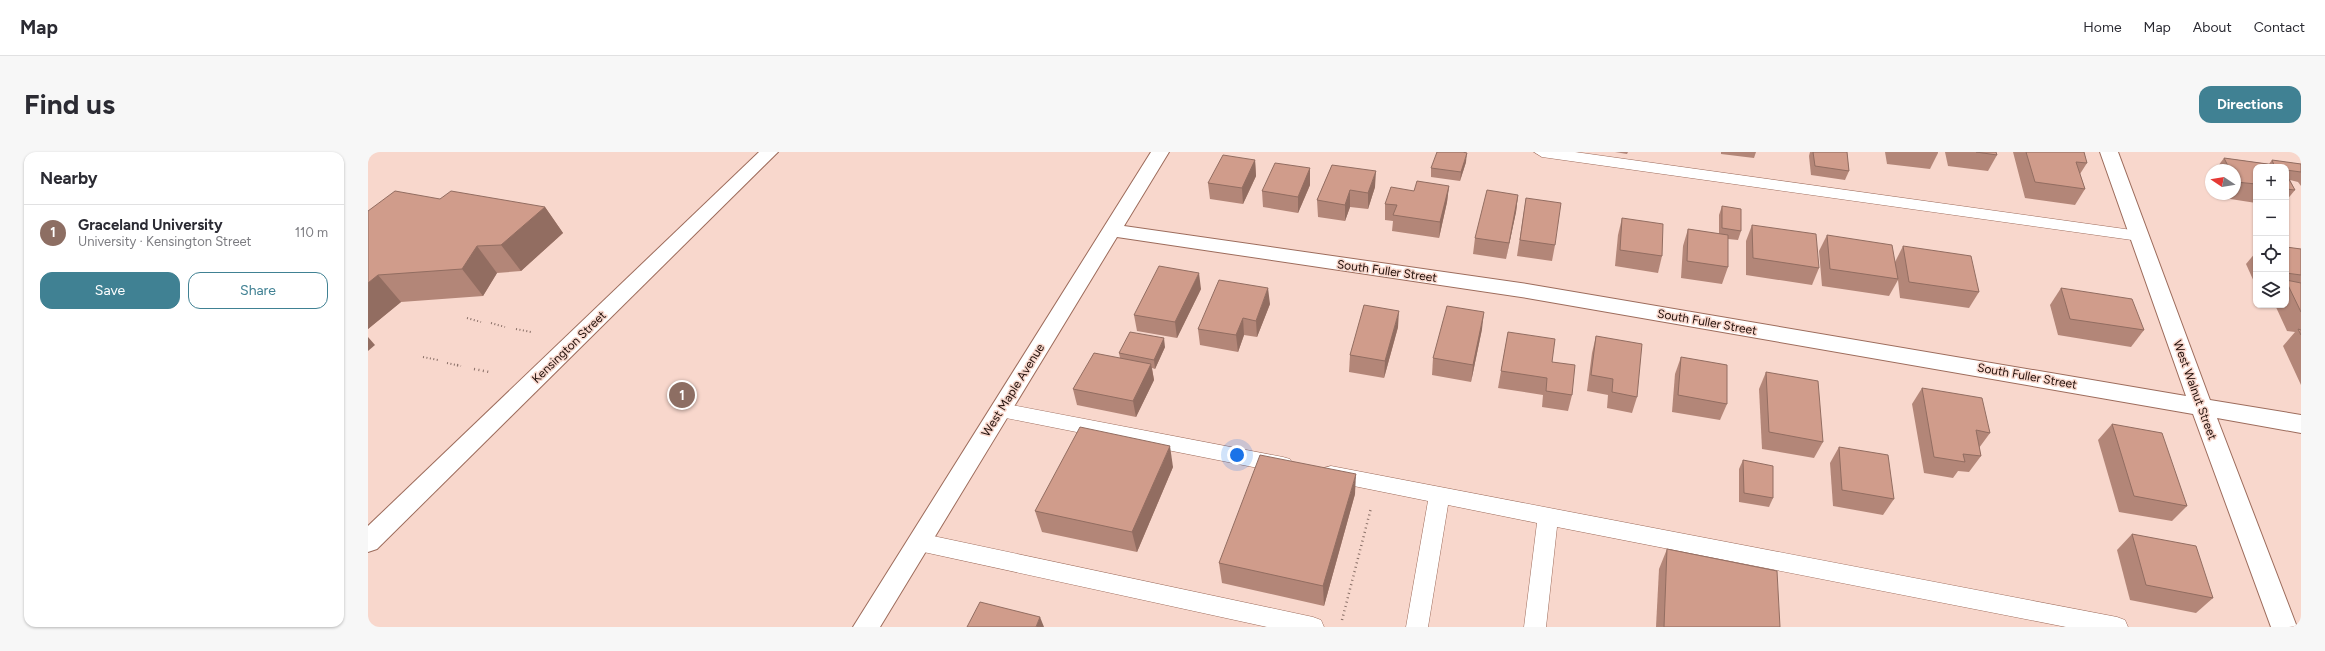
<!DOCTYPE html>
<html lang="en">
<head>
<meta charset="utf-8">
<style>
  :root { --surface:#fff; --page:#f7f7f7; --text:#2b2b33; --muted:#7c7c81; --line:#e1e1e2; --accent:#408193 }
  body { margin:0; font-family:Figtree,sans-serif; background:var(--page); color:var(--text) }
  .controls { position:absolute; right:12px; top:12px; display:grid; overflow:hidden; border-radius:8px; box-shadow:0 1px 3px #0004 }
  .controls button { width:36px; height:36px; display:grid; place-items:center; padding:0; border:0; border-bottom:1px solid var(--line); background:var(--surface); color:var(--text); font:20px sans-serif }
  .compass { position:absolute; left:1837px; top:12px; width:36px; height:36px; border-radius:50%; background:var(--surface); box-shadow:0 1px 3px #0004; rotate:282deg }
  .you { position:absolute; left:869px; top:303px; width:14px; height:14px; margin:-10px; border:3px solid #fff; border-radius:50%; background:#1a73e8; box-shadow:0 0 0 6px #1a73e833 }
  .badge { display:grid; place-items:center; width:26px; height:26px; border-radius:50%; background:var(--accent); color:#fff; font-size:13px; font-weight:700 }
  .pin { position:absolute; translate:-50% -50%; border:2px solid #fff; box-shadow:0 1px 4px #0006 }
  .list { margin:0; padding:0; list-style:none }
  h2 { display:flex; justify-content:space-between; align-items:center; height:52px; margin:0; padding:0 16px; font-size:17px }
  h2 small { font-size:13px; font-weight:400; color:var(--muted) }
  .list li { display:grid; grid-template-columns:26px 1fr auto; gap:12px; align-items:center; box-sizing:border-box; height:56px; padding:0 16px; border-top:1px solid var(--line) }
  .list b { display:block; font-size:15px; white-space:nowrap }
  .list p { margin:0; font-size:13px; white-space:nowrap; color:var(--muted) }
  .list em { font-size:13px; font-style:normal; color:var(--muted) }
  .actions { display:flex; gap:8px; padding:12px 16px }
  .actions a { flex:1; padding:9px 0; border:1px solid var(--accent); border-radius:12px; text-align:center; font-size:14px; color:var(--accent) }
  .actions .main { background:var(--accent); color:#fff }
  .icon { flex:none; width:22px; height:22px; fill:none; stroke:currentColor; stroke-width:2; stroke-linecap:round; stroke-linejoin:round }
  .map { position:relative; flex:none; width:1933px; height:475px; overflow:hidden; border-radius:12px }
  header { display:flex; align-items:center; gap:24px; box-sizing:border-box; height:56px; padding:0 20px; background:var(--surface); border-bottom:1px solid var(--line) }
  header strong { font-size:19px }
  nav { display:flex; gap:22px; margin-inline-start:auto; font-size:14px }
  .intro { display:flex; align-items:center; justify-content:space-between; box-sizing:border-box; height:96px; padding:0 24px }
  h1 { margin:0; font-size:28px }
  .button { padding:10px 18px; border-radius:12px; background:var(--accent); color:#fff; font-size:14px; font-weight:700 }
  main { display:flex; gap:24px; padding:0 24px }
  aside { flex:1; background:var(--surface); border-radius:12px; box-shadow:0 1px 3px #0004 }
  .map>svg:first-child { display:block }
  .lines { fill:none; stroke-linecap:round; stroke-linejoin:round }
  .service-casing { stroke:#9d6c5c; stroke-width:1 }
  .minor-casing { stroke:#9d6c5c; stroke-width:2 }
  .path-far1 { stroke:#896f67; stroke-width:2; stroke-dasharray:1 2.5; stroke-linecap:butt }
  .path { stroke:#896f67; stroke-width:2.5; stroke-dasharray:1 3.5; stroke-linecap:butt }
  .service { fill:#fff; fill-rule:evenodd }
  .minor { fill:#fff; fill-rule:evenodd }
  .wall { fill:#b38678 }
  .shaded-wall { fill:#926d61 }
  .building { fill:#d09c8b; stroke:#926d61 }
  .labels { text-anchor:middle; stroke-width:3; stroke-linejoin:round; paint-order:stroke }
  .street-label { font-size:12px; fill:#1e0c07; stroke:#f8d7cc }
</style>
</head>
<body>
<header>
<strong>Map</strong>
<nav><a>Home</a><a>Map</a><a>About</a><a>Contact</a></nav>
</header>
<div class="intro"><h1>Find us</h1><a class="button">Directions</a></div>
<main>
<aside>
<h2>Nearby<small></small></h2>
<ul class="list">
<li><span class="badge" style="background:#8d6e63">1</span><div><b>Graceland University</b><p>University · Kensington Street</p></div><em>110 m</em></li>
</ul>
<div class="actions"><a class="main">Save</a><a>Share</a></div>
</aside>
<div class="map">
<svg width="1933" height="475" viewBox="0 0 1933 475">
  <rect width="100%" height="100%" fill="#f8d7cc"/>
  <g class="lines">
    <g class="service-casing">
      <g id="service">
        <path d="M1166,0h41l564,79 6,1 2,4 -2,4 -6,1 -597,-84z"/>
        <path d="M633,251l282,54 7,2 3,6 -3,6 -7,2 -282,-56 -7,-2 -3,-5 3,-5z"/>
        <path d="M963,314l786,151 8,3 3,7h-62l-509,-100 -11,100h-22l13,-104 -89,-18 -20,122h-22l22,-126 -104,-21 -3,-6 3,-6z"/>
        <path d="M551,381l394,84 8,3 3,7h-57l-348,-76 -8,-3 -3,-6 3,-6z"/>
      </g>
    </g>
    <g class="minor-casing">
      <g id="minor">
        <path d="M391,0h19l-401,397 -9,3v-26z"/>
        <path d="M783,0h18l-45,74 403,58 659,112 -86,-244h18l92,248 91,15v18l-84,-15 80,209h-26l-78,-213 -666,-116 -410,-61 -237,390h-27z"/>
      </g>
    </g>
    <g class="path-far1">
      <path d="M99,166l14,4"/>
      <path d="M123,171l14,4"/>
      <path d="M148,177l15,3"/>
      <path d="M55,205l15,3"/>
      <path d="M79,211l14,3"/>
    </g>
    <g class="path">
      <path d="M89,213l4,1"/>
      <path d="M106,217l15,3"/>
      <path d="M974,468l29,-112"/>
    </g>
    <use href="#service" class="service"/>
    <use href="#minor" class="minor"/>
  </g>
  <g class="wall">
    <path d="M1247,0h13l-1,2z"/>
    <path d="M1353,0h35l-2,6 -33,-4z"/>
    <path d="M1442,0h37l2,19 -4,9 -34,-5 -2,-19z"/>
    <path d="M1517,0h53v1l-8,16 -43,-5z"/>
    <path d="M1577,0h51l1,3 -9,16 -40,-5z"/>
    <path d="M1645,0h71l3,11 -7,11 5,15 -10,16 -50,-7z"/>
    <path d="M1856,6l45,6 3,-4 29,4v22l-3,-4 -8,-2 5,10 -9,11v-34h-30v36l-32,-5 -2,-4h13v-24h-20z"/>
    <path d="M887,8l1,16 -13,28 -33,-5 -2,-16z"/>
    <path d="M1098,10l-6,19 -29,-4v-9z"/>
    <path d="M964,13l43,22 -7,22 -18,-2 -5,14 -27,-4 -1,-17z"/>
    <path d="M942,16v17l-12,28 -35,-6 -1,-16z"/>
    <path d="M1081,34l-2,16 -8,36 -47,-7 1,-10 -8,-1v-16l29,-13z"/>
    <path d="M1150,43l-2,17 -10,47 -33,-5 2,-16z"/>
    <path d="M1158,46l29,47 -3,16 -35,-5z"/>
    <path d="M1354,54l19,25 -3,9 -10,-1v28l-6,17 -41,-6 2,-32 5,-17 31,5v-19z"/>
    <path d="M177,55l18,26 -42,38 -24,2 -14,23 -82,6 -33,27v-118z"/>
    <path d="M1254,66l40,38 -4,17 -43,-7 3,-31z"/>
    <path d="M1384,73l67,43 -7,17 -66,-10v-34z"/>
    <path d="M1459,83l68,27 8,-16 76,46 -10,16 -69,-10 -2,-18 -9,16 -67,-10 -3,-35z"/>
    <path d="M1918,95l15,2v136l-18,-39 12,-14 -8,-1 -12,-26h11z"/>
    <path d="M1888,100v32h-1l-9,-20z"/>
    <path d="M1693,136l83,42 -13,17 -73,-12 -8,-30z"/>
    <path d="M833,137l-24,49 -40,-7 -3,-16z"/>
    <path d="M902,152l-13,33 -13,-2 -6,17 -38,-7 -2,-16z"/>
    <path d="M1030,175l-14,51 -35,-6 1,-17z"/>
    <path d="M1114,177l-11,53 -39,-7 1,-17z"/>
    <path d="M1140,180l44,30 20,33 -4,16 -26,-4 1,-12 -45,-7z"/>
    <path d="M1228,184l41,61 -5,16 -25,-5 1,-13 -21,-4 5,-38z"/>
    <path d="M797,195l-10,22 -3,-1 2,12 -18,37 -59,-12 -4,-16 47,-31 -1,-5z"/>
    <path d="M1313,205l46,47 -7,16 -48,-8 3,-38z"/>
    <path d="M1398,220l57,70 -9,16 -52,-9 -3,-60z"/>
    <path d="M1554,236l68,45 -11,15 2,8 -12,16 -11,-1 -5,7 -29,-5 -12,-69z"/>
    <path d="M1744,272l75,82 -15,15 -53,-9 -21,-72z"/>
    <path d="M1471,295l55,52 -11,16 -50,-9 -3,-43z"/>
    <path d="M1375,308l30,38 -4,9 -30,-5v-33z"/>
    <path d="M805,315l-36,85 -95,-20 -7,-21z"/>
    <path d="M987,342l-31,112 -102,-23 -3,-20z"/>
    <path d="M1764,382l81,64 -17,15 -66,-13 -13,-50z"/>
    <path d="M1299,397l113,78h-124l3,-58z"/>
  </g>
  <g class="shaded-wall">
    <path d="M1099,1l-1,9 -6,19 1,-9z"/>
    <path d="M887,8l1,16 -13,28 -1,-16z"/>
    <path d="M942,16v17l-12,28v-16z"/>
    <path d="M1008,19l-1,16 -7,22v-16z"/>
    <path d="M1081,34l-2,16 -8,36 1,-16z"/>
    <path d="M982,38v17l-5,14v-16z"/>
    <path d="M1150,43l-2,17 -10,47z"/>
    <path d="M177,55l18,26 -42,38 -20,-26z"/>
    <path d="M109,94l20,27 -14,23 -21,-27z"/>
    <path d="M831,121l2,16 -24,49 -2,-16z"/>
    <path d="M10,123l23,27 -33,27v-46z"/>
    <path d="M900,136l2,16 -13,33 -1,-16z"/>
    <path d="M1031,159l-1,16 -14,51 1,-17z"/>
    <path d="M1116,160l-2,17 -11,53 2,-17z"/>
    <path d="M875,166l1,17 -6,17 -2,-17z"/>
    <path d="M0,185l7,8 -7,6z"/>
    <path d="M796,186l1,9 -10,22 -1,-9z"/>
    <path d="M783,212l3,16 -18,37 -3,-16z"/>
    <path d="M802,294l3,21 -36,85 -5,-20z"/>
    <path d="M988,322l-1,20 -31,112 -1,-20z"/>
    <path d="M672,465l4,10h-8z"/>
  </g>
  <g class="building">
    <path d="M1069,0h26l4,1 -6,19 -30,-4z"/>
    <path d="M1445,0h34l2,19 -34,-5z"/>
    <path d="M1608,0h20l1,3z"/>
    <path d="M1658,0h58l3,11 -11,-1 9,27 -50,-7z"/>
    <path d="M855,3l32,5 -13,28 -34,-5z"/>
    <path d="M1856,6l58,8v1h-26v17l-20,-2 -1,-3v-9h-5z"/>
    <path d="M1904,8l29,4v8l-15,-2v-3h-4v-1l-8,-1z"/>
    <path d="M907,11l35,5 -12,29 -36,-6z"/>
    <path d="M964,13l44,6 -8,22 -18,-3 -5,15 -28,-5z"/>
    <path d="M1918,22l9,16 -9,-1z"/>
    <path d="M1049,29l32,5 -9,36 -47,-7 4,-10 -12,-1 6,-17 23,4z"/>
    <path d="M1119,38l31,5 -9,48 -34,-5z"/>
    <path d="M27,39l45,8 11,-8 94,16 -44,38 -24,1 -15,23 -84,6 -10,8v-72z"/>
    <path d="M1158,46l35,5 -6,42 -35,-5z"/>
    <path d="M1354,54l19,3v22l-19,-3z"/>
    <path d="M1254,66l41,6 -1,32 -42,-6z"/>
    <path d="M1384,73l64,9 3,34 -66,-10z"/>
    <path d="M1320,77l40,6v32l-41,-6z"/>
    <path d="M1459,83l65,10 6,34 -68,-10z"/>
    <path d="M1535,94l68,10 8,36 -70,-10z"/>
    <path d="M1918,95l15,2v26l-15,-2z"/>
    <path d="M791,114l40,7 -24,49 -41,-7z"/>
    <path d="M851,128l49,8 -12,33 -13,-3 -7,17 -38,-6z"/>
    <path d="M1918,128l15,3v29l-15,-31z"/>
    <path d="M1693,136l71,11 12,31 -74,-11z"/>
    <path d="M996,153l35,6 -14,50 -35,-6z"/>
    <path d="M1079,154l37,6 -11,53 -40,-7z"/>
    <path d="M1930,177l3,1v5z"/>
    <path d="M762,180l34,6 -10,22 -35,-7z"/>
    <path d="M1140,180l47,7 -3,23 23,3 -3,30 -26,-4 1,-13 -46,-7z"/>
    <path d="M1228,184l46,8 -5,53 -25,-5 1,-13 -22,-4z"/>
    <path d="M726,201l57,11 -18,37 -60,-12z"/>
    <path d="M1313,205l46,8v39l-49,-9z"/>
    <path d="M1398,220l52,9 5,61 -54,-10z"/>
    <path d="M1554,236l60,10 8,35 -14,-3 5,26 -18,-2 2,8 -31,-5z"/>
    <path d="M1744,272l50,9 25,73 -53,-10z"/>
    <path d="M712,275l90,19 -38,86 -97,-21z"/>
    <path d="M1471,295l49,8 6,44 -52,-9z"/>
    <path d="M892,303l96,19 -33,112 -104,-23z"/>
    <path d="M1375,308l30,6v32l-29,-5z"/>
    <path d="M1764,382l64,12 17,52 -67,-13z"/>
    <path d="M1299,397l110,22 3,56h-116z"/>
    <path d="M612,450l60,15 -4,10h-69z"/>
  </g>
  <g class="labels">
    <g class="street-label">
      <text transform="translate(1019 119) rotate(8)" y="4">South Fuller Street</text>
      <text transform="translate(1339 170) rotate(10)" y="4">South Fuller Street</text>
      <text transform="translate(201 195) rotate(-44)" y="4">Kensington Street</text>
      <text transform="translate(1659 224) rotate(10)" y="4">South Fuller Street</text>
      <text transform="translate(645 238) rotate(-58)" y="4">West Maple Avenue</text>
      <text transform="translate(1827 238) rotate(70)" y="4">West Walnut Street</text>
    </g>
  </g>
</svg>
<div class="controls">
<button>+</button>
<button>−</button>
<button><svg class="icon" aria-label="locate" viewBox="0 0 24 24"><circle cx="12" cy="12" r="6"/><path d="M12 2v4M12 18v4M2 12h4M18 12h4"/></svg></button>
<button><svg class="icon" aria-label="layers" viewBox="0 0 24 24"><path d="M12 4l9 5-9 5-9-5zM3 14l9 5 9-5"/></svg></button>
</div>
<svg class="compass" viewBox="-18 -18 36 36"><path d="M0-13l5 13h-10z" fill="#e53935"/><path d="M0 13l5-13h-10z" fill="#7c7c81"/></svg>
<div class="you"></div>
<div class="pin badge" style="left:314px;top:243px;background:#8d6e63">1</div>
</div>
</main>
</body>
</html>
